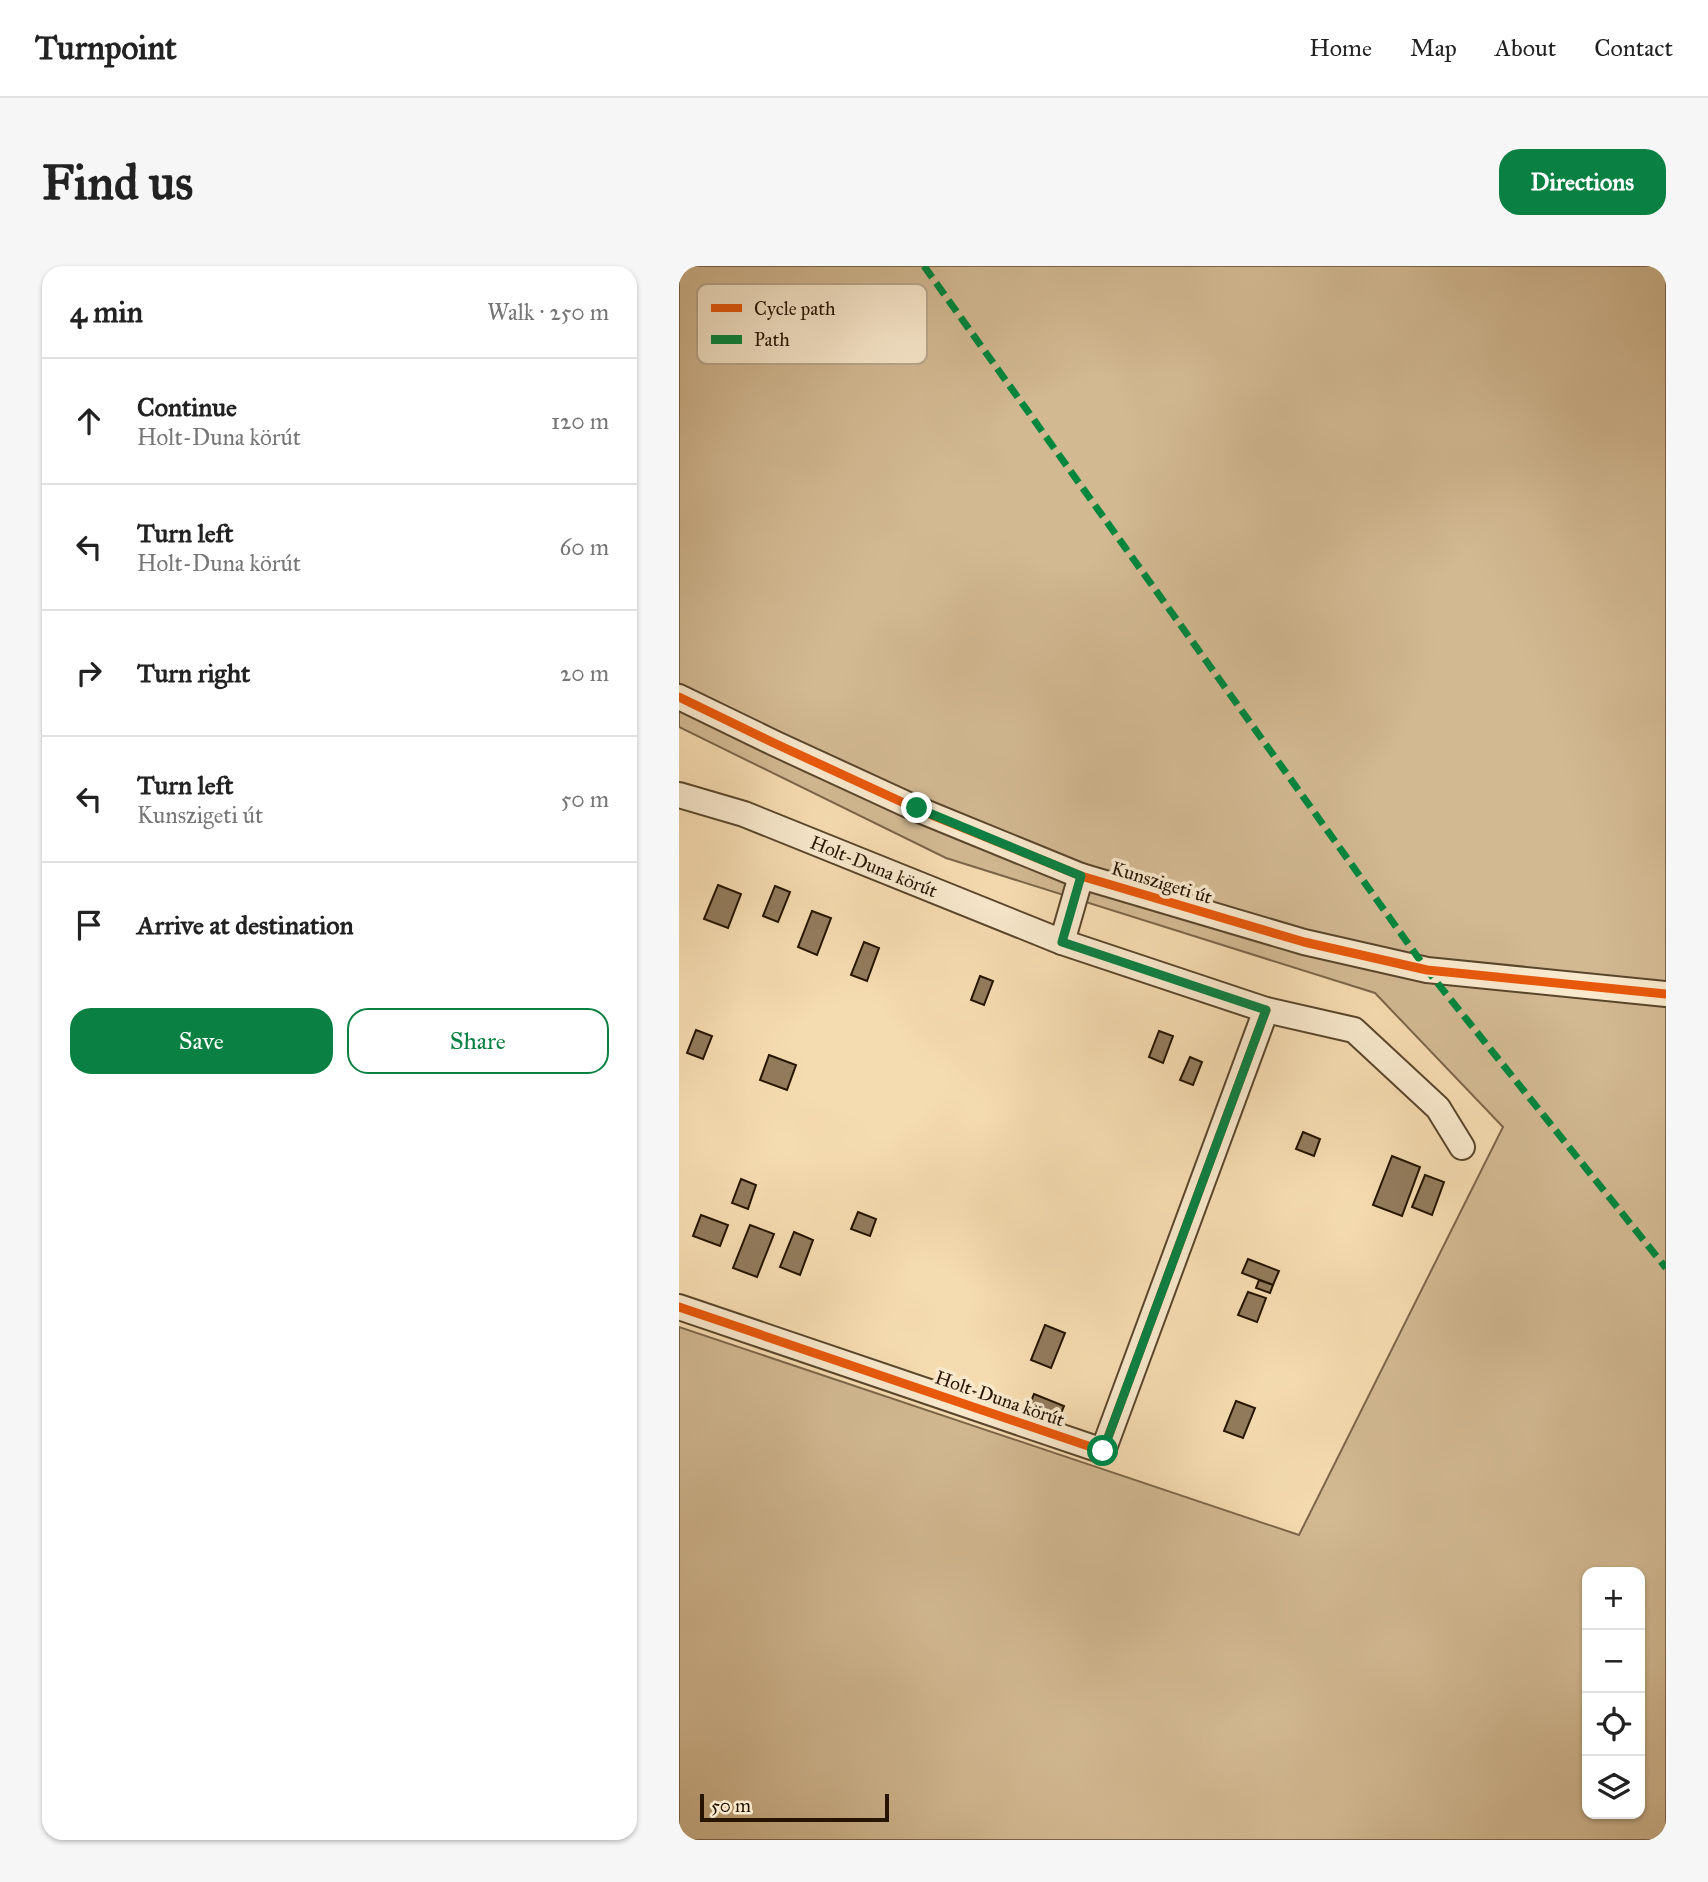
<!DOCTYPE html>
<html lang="en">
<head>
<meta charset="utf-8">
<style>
  :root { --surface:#fff; --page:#f6f6f6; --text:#222; --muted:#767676; --line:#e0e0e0; --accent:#0b8043 }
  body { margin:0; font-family:"IM FELL Great Primer",serif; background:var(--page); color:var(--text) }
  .controls { position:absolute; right:21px; bottom:21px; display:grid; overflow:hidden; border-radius:14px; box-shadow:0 2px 5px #0004 }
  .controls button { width:63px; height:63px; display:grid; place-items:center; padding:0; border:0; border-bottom:2px solid var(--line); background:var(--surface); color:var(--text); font:35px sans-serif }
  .scale { position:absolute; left:21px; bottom:18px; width:189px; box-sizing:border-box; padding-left:7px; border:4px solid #261400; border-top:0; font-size:19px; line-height:24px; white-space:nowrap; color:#261400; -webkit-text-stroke:5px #f8e8cc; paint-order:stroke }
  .stop { position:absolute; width:21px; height:21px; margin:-16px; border:5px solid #0b8043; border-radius:50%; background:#fff }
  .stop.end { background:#0b8043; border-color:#fff; box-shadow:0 2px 7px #0008 }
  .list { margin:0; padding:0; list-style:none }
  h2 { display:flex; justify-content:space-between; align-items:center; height:91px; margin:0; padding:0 28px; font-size:30px }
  h2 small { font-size:23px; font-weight:400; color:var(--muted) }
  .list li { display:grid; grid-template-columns:46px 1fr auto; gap:21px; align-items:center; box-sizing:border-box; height:126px; padding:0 28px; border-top:2px solid var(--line) }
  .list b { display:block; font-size:26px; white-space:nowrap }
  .list p { margin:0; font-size:23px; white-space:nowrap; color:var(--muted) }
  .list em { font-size:23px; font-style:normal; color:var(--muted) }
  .actions { display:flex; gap:14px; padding:21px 28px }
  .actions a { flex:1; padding:16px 0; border:2px solid var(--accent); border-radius:21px; text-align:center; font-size:24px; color:var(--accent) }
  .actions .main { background:var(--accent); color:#fff }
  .icon { flex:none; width:38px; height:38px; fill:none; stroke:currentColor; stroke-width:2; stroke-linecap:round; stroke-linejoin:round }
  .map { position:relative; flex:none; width:987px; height:1574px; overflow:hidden; border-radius:21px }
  header { display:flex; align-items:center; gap:42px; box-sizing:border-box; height:98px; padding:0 35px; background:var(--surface); border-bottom:2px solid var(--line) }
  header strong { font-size:33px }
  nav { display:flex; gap:38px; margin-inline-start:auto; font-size:24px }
  .intro { display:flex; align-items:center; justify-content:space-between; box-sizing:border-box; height:168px; padding:0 42px }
  h1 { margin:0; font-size:49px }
  .button { padding:18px 32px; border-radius:21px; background:var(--accent); color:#fff; font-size:24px; font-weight:700 }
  main { display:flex; gap:42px; padding:0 42px }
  aside { flex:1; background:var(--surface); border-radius:21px; box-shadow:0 2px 5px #0004 }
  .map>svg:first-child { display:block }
  .green { fill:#d2b992; stroke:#7c6649; stroke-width:2; fill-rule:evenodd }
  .building { fill:#927b5c; stroke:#261400; stroke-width:2 }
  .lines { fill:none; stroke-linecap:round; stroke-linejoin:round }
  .minor-casing { stroke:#5a462c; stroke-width:28 }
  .minor { stroke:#f8e8cc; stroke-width:24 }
  .quiet { stroke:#00873e; stroke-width:7; stroke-dasharray:14 7; stroke-linecap:butt }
  .cycleway-casing { stroke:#f8e8cc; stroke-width:13 }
  .cycleway { stroke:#e8590c; stroke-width:9 }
  .route { stroke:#0b8043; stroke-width:9 }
  .labels { text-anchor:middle; stroke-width:7; stroke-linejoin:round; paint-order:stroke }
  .street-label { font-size:19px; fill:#261400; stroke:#f8e8cc }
  .key { fill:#f8e8cc; stroke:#b9a88f; stroke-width:2 }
  .key-label { font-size:19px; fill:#261400 }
</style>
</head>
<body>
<header>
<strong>Turnpoint</strong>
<nav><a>Home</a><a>Map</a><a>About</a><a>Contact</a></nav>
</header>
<div class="intro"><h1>Find us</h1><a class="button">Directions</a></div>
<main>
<aside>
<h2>4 min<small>Walk · 250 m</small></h2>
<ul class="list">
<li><svg class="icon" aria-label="ahead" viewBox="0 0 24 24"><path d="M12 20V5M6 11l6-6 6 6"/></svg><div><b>Continue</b><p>Holt-Duna körút</p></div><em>120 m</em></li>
<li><svg class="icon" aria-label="left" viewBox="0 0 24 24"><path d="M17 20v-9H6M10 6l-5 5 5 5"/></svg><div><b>Turn left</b><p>Holt-Duna körút</p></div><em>60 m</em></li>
<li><svg class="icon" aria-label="right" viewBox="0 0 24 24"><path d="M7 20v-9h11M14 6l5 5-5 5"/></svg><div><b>Turn right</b></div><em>20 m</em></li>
<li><svg class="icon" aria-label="left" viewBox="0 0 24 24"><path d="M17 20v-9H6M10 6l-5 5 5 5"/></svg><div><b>Turn left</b><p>Kunszigeti út</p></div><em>50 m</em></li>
<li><svg class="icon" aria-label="arrive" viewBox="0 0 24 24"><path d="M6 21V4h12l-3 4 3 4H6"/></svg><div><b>Arrive at destination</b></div></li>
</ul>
<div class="actions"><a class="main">Save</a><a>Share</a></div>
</aside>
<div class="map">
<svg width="987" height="1574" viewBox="0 0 987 1574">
  <rect width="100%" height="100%" fill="#f5dbb0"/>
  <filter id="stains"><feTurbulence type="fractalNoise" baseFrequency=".00286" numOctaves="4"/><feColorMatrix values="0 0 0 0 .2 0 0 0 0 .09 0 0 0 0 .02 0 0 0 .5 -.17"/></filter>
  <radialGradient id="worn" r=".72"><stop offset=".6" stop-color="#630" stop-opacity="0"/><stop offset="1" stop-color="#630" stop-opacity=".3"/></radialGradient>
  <path class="green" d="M0,0h987v1574h-987v-513l620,208 204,-408 -128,-134 -429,-135 -267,-131zM908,1306h53v242h-53z"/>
  <g class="building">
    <path d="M39,619l23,9 -13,34 -24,-9z"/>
    <path d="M96,620l15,6 -12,30 -15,-6z"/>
    <path d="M133,645l19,7 -14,37 -19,-8z"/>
    <path d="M185,676l15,6 -12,33 -16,-6z"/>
    <path d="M301,710l13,5 -9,24 -13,-5z"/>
    <path d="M17,764l16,6 -9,23 -16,-6z"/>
    <path d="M480,765l14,5 -10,27 -14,-6z"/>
    <path d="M90,789l27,10 -9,25 -27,-10z"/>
    <path d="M511,791l12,5 -9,23 -13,-5z"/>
    <path d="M624,866l17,7 -6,17 -18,-7z"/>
    <path d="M713,890l28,11 -18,49 -29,-11z"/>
    <path d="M746,909l19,7 -12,33 -20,-8z"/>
    <path d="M62,913l15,6 -8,24 -16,-6z"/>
    <path d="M179,946l18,7 -6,17 -19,-7z"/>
    <path d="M22,949l27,10 -8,21 -27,-10z"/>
    <path d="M71,959l24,9 -17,43 -24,-9z"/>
    <path d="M115,966l19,8 -13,35 -20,-8z"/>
    <path d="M569,993l31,12 -6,14 -31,-12z"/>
    <path d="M580,1014l14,5 -3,8 -14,-5z"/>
    <path d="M569,1026l18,6 -9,24 -19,-7z"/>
    <path d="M366,1059l20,8 -14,35 -20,-8z"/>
    <path d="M355,1128l30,12 -9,22 -30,-12z"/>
    <path d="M557,1135l19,7 -12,30 -19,-7z"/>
  </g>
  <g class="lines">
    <g class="minor-casing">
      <g id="minor">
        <path d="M0,431l97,47 141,65 164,67 223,66 123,28 239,24"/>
        <path d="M0,529l65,19 318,128 204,68 88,20 84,78 24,39"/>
        <path d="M383,676l19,-66"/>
        <path d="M0,1041l424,144 163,-441"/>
      </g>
    </g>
    <use href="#minor" class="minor"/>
    <path class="quiet" d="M245,0l503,704 239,298"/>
    <g class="cycleway-casing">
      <g id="cycleway">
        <path d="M0,431l97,47 141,65 164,67 223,66 123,28 239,24"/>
        <path d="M0,1041l424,144 163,-441"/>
      </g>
    </g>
    <use href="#cycleway" class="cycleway"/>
  </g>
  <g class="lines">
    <path class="route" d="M238,542l164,68 -19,66 204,68 -163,441"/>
  </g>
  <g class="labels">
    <g class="street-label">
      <text transform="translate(195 600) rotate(22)" y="7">Holt-Duna körút</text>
      <text transform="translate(483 616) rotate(17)" y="7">Kunszigeti út</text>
      <text transform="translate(321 1132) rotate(19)" y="7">Holt-Duna körút</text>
    </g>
  </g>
  <rect x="18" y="18" width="230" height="80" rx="10" class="key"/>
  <rect x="32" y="38" width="31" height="8" fill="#e8590c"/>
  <rect x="32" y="69" width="31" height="9" fill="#00873e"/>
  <g class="key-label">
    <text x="75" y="49">Cycle path</text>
    <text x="75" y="80">Path</text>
  </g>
  <rect width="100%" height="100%" filter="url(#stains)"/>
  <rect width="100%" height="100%" fill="url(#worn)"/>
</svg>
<div class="controls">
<button>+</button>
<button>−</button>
<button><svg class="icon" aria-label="locate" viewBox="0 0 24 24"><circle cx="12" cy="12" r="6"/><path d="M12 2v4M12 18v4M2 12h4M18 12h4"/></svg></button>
<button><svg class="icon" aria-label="layers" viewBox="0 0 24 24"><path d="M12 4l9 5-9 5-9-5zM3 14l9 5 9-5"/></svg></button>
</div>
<div class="scale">50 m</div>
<div class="stop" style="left:424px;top:1185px"></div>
<div class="stop end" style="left:238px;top:542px"></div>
</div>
</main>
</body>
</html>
